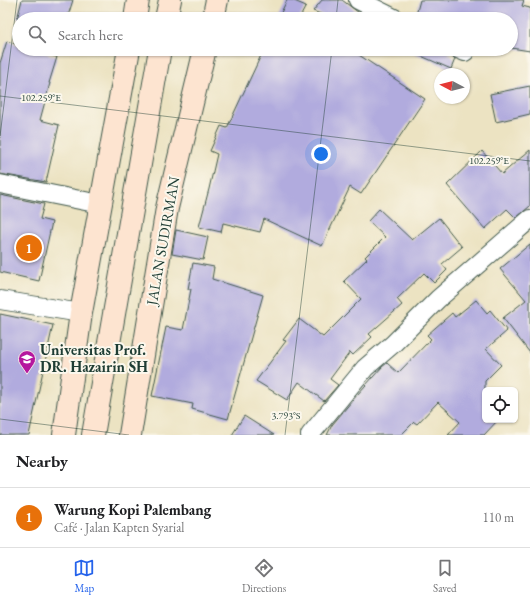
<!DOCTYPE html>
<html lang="en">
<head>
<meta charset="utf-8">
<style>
  :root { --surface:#fff; --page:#f6f6f6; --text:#202124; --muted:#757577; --line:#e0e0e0; --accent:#2563eb }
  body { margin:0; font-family:"EB Garamond",serif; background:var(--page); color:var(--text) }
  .controls { position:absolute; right:12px; bottom:12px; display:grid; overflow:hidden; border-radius:6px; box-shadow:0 1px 3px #0004 }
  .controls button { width:36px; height:36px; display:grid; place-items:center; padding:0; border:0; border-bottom:1px solid var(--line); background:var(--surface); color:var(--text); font:20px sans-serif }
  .compass { position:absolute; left:434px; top:68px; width:36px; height:36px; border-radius:50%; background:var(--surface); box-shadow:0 1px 3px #0004; rotate:277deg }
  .you { position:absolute; left:321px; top:154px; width:14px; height:14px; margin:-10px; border:3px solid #fff; border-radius:50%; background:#1a73e8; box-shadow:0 0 0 6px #1a73e833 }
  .badge { display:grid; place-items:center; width:26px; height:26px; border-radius:50%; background:var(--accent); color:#fff; font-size:13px; font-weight:700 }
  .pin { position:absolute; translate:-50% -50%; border:2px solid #fff; box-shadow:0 1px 4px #0006 }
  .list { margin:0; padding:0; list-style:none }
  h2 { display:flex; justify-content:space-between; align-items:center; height:52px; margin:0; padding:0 16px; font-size:17px }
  h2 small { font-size:13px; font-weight:400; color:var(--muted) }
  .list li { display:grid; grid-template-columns:26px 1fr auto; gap:12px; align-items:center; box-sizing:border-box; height:60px; padding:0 16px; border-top:1px solid var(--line) }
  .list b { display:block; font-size:15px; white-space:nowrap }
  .list p { margin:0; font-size:13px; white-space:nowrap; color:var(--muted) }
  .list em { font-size:13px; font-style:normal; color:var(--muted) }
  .icon { flex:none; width:22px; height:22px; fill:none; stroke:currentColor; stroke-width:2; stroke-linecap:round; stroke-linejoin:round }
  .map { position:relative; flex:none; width:530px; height:435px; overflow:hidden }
  .search { position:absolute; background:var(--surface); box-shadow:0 1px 3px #0004; left:12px; right:12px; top:12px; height:44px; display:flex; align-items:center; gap:10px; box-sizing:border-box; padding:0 14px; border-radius:22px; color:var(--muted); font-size:15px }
  .sheet { height:112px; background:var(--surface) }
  nav { display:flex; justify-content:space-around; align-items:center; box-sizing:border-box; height:56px; border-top:1px solid var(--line); background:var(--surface); font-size:11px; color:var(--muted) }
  nav a { display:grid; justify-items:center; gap:2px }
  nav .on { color:var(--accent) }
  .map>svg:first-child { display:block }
  .building { fill:#b1abde }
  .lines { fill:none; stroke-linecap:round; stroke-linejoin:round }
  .minor-casing { stroke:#3e5649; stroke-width:20 }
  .secondary-casing { stroke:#3e5649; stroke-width:24 }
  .minor { stroke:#fff; stroke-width:18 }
  .secondary { stroke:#fde4d0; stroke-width:22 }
  .ticks { fill:none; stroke:#1f3d34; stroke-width:1; stroke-opacity:0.45 }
  .labels { text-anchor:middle; stroke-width:4; stroke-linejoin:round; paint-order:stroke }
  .street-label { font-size:15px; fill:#1f3d34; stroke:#fbf7ec }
  .poi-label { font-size:15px; font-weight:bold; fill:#1f3d34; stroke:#fbf7ec; text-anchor:start }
  .ticks-label { font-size:10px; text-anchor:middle; fill:#1f3d34; stroke:#fbf7ec; stroke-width:4; stroke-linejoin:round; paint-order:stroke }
</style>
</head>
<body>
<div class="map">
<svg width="530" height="435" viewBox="0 0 530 435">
  <rect width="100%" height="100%" fill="#fbf7ec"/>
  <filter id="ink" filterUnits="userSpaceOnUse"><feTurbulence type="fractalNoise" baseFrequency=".025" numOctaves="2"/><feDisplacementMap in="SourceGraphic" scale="8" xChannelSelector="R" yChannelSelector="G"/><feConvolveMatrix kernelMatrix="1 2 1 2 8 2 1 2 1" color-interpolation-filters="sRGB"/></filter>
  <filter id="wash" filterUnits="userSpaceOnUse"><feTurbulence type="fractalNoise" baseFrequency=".012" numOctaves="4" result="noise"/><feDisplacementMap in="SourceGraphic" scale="16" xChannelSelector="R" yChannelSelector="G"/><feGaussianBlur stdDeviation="0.9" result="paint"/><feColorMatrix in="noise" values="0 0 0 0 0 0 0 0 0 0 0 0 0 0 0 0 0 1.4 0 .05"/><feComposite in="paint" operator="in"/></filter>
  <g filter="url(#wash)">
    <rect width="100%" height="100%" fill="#ece3c2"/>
    <g id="blocks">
      <g class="building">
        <path d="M22,0h51l-6,19h-50z"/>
        <path d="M287,0h5l14,6 -7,13h-21z"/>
        <path d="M322,0h20l25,19h-34l-20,-8z"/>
        <path d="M420,0h104l-2,6 8,2v43l-19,-3v-29h-81l-14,-4z"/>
        <path d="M7,41l12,4v4h13l25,8 -8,26h1l-10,37 19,5 -13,57 -46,-8v-111z"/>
        <path d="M264,49h86l75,50 -64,95 -11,-7 -28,59 -58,-27 -4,13 -37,-9 -2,9 -22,-5 10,-38 8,-35 -7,-3 11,-25 6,2z"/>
        <path d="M405,49h43l1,6 6,4 -4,10z"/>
        <path d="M530,86v28l-34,8 -6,-28z"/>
        <path d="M530,150v56l-14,12 -9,-9 -22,20 -38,-44 35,-34 20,23z"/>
        <path d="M0,195l44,9 -4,15 12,3 -13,59 -39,-9z"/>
        <path d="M379,209l33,31 27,-22 23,29 -20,17 5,6 -13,13 -10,-10 -27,26 5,6 -33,29 3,3 -19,18 -3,-3 -20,27 8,6 -14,16 -25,-19 -12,18 -31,-19 30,-40 -3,-1 16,-21 24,18 38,-38 -17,-18 23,-22 -2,-2 20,-20 -17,-16z"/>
        <path d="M176,230l32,7 -5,23 -31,-6z"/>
        <path d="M530,244v109l-27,-35 23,-18 -26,-31z"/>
        <path d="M193,263l21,4 -2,12 51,16 -35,124 -36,-10 1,-5 -41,-8 14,-69 17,3 8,-41h-3z"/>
        <path d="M476,300l11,13 3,-3 17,21 -21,18 15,16 -16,16v39h13l-14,15h-36l12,-13 -22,-20 -21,22 -3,-2 -13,13h-74l5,-10 25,-30 25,-28 5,-4 11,10 33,-34 -4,-4 25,-22 3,4z"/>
        <path d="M0,314l53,11 -24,110h-29z"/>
        <path d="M244,416l30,19h-42z"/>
      </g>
    </g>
  </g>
  <g filter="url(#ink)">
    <use href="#blocks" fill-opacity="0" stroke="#3e5649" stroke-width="1"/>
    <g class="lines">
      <g class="minor-casing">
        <g id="minor">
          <path d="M358,0l38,19"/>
          <path d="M458,49l7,3"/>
          <path d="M0,184l100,20"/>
          <path d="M0,300l81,13"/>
          <path d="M310,435l55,-67 28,-24 45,-45 92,-80"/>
        </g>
      </g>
      <g class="secondary-casing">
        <g id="secondary">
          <path d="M135,19l3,-19"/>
          <path d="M166,19l4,-19"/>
          <path d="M213,19l4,-19"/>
          <path d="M64,435l17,-122 48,-264"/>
          <path d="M93,435l67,-386"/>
          <path d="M130,435l37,-227 38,-159"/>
        </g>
      </g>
      <use href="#minor" class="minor"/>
      <use href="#secondary" class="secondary"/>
    </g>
  </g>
  <path class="ticks" d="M336,19l2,-19M0,96l530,65M0,136l17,-136M0,419l129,16M285,435l47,-386"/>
  <defs>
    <g id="university-pin" transform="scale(0.9)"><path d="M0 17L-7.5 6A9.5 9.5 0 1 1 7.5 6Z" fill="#b5179e" stroke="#fbf7ec"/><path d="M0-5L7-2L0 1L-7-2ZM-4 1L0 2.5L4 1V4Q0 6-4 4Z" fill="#fff"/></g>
  </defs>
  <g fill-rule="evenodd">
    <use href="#university-pin" x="27" y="359"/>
  </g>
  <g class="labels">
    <g class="street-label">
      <text transform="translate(163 241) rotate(-80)" y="5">JALAN SUDIRMAN</text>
    </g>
    <g class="poi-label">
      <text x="40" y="355">Universitas Prof.<tspan x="40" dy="17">DR. Hazairin SH</tspan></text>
    </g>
  </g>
  <g class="ticks-label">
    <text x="41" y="101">102.259°E</text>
    <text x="489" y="164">102.259°E</text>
    <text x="286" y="419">3.793°S</text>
  </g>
</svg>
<div class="controls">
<button><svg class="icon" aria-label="locate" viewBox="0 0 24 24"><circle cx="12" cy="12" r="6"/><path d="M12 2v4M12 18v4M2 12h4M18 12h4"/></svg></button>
</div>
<svg class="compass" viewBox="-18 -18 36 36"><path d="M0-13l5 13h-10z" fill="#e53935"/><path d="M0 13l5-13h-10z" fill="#757577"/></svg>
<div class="you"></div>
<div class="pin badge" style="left:29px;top:248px;background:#e8710a">1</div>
<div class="search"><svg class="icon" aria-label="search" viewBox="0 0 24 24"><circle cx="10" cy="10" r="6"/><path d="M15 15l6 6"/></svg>Search here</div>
</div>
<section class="sheet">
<h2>Nearby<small></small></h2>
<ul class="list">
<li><span class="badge" style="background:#e8710a">1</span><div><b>Warung Kopi Palembang</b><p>Café · Jalan Kapten Syarial</p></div><em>110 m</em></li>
</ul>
</section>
<nav>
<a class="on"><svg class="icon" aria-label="map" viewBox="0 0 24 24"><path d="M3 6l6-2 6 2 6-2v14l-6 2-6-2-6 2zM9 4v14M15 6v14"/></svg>Map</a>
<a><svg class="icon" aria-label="directions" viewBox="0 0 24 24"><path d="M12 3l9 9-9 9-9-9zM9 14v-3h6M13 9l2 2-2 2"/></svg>Directions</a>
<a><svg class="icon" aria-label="saved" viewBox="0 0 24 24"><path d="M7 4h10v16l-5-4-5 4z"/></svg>Saved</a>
</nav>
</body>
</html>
